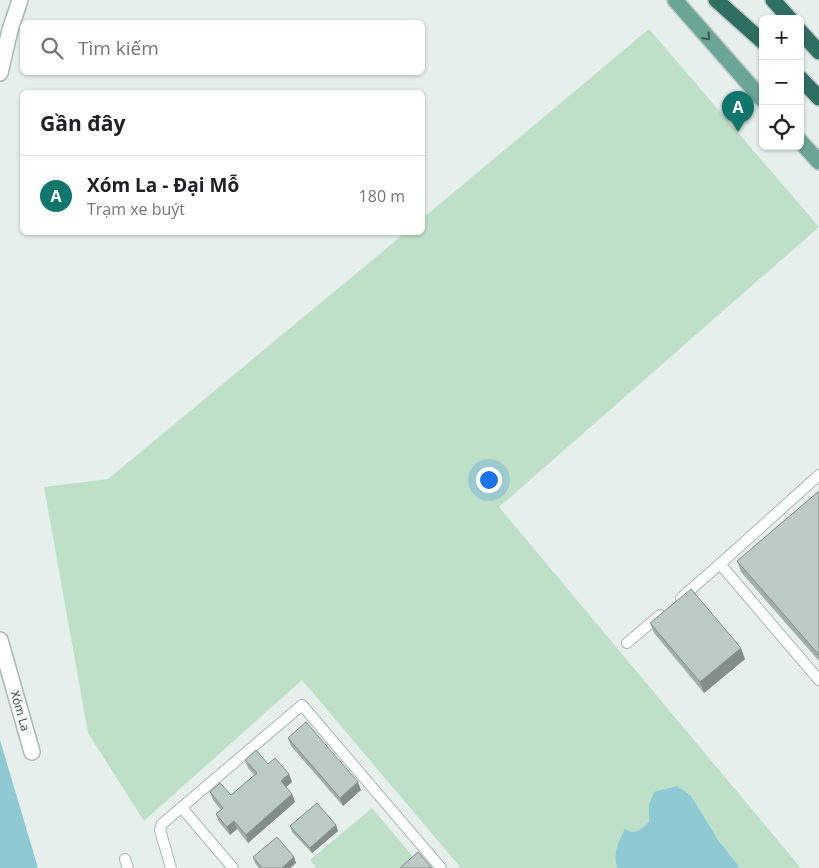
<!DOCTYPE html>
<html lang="vi">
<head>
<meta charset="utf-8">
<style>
  :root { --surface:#fff; --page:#f2f2f2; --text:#202124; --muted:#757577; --line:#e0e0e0; --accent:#0f766e }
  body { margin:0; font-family:"Open Sans",sans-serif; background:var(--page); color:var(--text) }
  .controls { position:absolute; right:15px; top:15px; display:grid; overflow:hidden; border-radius:8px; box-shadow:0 1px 4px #0004 }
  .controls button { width:45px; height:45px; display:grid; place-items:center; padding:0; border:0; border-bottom:1px solid var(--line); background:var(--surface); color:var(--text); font:25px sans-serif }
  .you { position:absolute; left:488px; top:479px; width:18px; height:18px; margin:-12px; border:4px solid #fff; border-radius:50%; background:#1a73e8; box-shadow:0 0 0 8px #1a73e833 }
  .badge { display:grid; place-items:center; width:32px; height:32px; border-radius:50%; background:var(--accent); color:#fff; font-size:16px; font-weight:700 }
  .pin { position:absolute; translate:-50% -41px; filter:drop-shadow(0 1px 2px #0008) }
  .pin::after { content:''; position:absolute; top:26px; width:18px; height:15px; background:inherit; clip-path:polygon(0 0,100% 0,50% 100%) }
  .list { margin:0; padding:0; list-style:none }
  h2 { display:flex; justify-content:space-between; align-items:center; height:65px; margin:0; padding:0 20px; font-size:21px }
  h2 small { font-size:16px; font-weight:400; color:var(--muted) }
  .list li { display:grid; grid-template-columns:32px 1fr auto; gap:15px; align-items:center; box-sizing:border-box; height:80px; padding:0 20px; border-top:1px solid var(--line) }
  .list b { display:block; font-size:19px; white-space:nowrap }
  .list p { margin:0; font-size:16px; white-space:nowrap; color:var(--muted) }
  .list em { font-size:16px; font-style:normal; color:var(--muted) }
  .icon { flex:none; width:28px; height:28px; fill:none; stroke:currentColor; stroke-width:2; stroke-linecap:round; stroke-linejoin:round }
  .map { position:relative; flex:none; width:819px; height:868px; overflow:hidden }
  .search { position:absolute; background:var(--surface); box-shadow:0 1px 4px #0004; left:20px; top:20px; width:405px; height:55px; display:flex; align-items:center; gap:12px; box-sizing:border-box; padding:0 18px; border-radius:8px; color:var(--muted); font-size:19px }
  .panel { position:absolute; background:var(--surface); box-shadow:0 1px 4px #0004; left:20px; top:90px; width:405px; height:145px; border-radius:8px }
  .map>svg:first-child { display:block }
  .green { fill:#bfe0c8 }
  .water { fill:#8ec9d4 }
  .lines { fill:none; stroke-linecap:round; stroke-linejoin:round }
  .lane-casing { stroke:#a8b8b2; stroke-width:12 }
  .street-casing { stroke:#a8b8b2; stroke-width:18 }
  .primary-casing { stroke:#c2cac8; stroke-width:18 }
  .highway-casing { stroke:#c2cac8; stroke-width:18 }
  .lane { stroke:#fff; stroke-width:10 }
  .street { stroke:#fff; stroke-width:15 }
  .primary { stroke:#6aa596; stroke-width:15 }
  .highway { stroke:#2f6f62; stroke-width:15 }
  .wall { fill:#a1aea9 }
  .shaded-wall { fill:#838d89 }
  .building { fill:#bbcac4; stroke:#838d89 }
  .oneway { stroke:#365b51 }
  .labels { text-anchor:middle; stroke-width:4; stroke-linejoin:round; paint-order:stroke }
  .street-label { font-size:12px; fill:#24423a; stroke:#f7fbf9 }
</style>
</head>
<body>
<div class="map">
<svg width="819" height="868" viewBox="0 0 819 868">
  <rect width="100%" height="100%" fill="#e6efeb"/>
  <g class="green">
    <path d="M649,29l170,198 -320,280 302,361h-340l-159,-188 -158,141 -56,-88 -44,-246 64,-8 297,-246 17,-1 1,-14z"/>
    <path d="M372,808l43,51 -10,9h-88l-7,-8z"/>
  </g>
  <g class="water">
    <path d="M0,740l38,128h-38z"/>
    <path d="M677,786l14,10 27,44 22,28h-122c-6,-12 1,-28 7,-39 10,6 16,1 24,-7v-17l5,-13z"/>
  </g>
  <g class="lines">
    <g class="lane-casing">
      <g id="lane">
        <path d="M819,475l-99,89 99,116"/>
        <path d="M681,598l39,-34"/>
        <path d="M627,643l33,-28"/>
        <path d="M182,808l51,60"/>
        <path d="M125,859l3,9"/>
        <path d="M171,868l-11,-38 2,-6 140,-119 139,163"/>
      </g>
    </g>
    <g class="street-casing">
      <g id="street">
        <path d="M0,73l10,-43 10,-30"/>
        <path d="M0,640l32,112"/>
      </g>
    </g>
    <g class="primary-casing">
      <g id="primary">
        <path d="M675,0l88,100"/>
        <path d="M800,141l19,21"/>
      </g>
    </g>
    <g class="highway-casing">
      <g id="highway">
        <path d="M716,0l47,42"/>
        <path d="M773,0l17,19"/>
        <path d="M800,31l19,21"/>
        <path d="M800,78l19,20"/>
      </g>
    </g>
    <use href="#lane" class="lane"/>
    <use href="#street" class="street"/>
    <use href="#primary" class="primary"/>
    <use href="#highway" class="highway"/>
  </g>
  <g class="wall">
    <path d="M819,491v170l-78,-89 -4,-11z"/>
    <path d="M650,623l95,36 -41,34 -50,-60z"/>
    <path d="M288,738l73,52 -18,16 -52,-60z"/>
    <path d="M245,760l23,4 21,10 3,8 -6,5 6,7 3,8 -47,41 -11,-14 -7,6 -11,-13 -3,-8 5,-4 -8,-10 -3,-8 21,3 23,-20 -6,-7z"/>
    <path d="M336,825l2,6 -26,22 -20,-21 -2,-6z"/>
    <path d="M253,857h41l2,6 -6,5h-31l-4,-5z"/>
  </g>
  <g class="shaded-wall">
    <path d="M741,648l4,11 -41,34 -4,-11z"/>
    <path d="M289,774l3,8 -8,7 -3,-8z"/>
    <path d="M358,782l3,8 -18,16 -3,-8z"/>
    <path d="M292,794l3,8 -47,41 -2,-8z"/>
    <path d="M234,821l3,8 -7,6 -3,-8z"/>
    <path d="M336,825l2,6 -26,22 -2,-5z"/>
    <path d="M294,857l2,6 -6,5h-8z"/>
  </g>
  <g class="building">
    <path d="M819,491v164l-82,-94z"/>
    <path d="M691,589l50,59 -41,34 -50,-59z"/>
    <path d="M306,722l52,60 -18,16 -52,-60z"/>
    <path d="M256,750l12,14 7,-6 14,16 -8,7 11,13 -46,41 -12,-14 -7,6 -11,-13 7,-6 -13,-16 10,-9 11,12 26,-22 -12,-13z"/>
    <path d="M317,803l19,22 -26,23 -20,-22z"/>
    <path d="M277,837l17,20 -12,11h-20l-9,-11z"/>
    <path d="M418,852l14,16h-32z"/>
  </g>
  <defs><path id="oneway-chevron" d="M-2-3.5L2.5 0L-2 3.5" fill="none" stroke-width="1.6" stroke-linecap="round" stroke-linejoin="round" transform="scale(1.25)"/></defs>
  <use class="oneway" href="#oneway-chevron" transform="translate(707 37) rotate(49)"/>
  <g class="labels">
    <g class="street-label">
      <text transform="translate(20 711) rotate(74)" y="4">Xóm La</text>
    </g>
  </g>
</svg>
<div class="controls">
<button>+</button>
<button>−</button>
<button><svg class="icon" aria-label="locate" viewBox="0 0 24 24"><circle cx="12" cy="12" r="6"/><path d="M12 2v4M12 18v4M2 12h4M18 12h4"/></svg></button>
</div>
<div class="you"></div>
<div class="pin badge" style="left:738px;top:132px">A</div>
<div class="search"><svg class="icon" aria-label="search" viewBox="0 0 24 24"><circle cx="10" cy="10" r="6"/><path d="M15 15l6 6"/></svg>Tìm kiếm</div>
<section class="panel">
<h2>Gần đây<small></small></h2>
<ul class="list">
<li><span class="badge">A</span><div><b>Xóm La - Đại Mỗ</b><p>Trạm xe buýt</p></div><em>180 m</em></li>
</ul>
</section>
</div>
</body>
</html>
